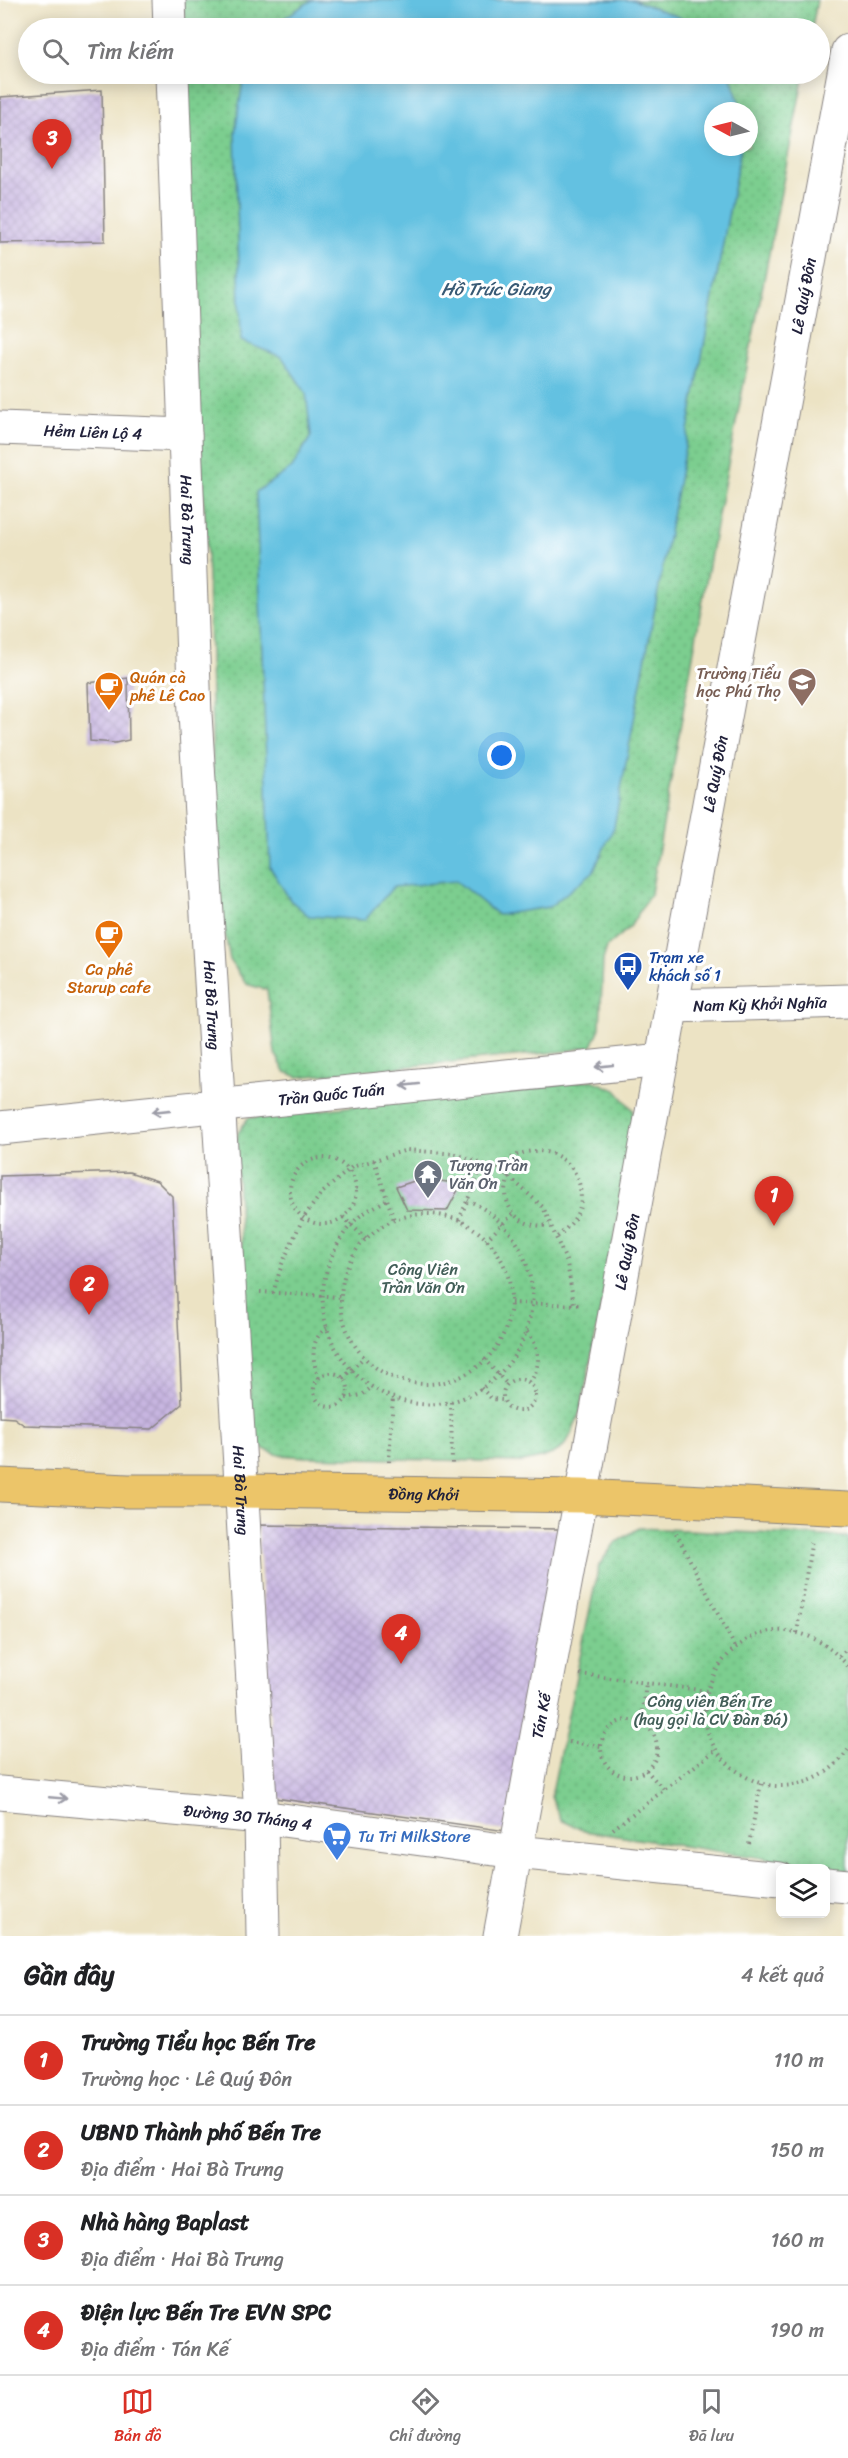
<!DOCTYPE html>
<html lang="vi">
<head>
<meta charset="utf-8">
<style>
  :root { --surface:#fff; --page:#f2f2f2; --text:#202124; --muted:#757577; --line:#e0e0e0; --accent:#d93025 }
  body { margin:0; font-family:Sriracha,sans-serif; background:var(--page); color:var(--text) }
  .controls { position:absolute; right:18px; bottom:18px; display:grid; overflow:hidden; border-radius:9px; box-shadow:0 3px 15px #0003 }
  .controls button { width:54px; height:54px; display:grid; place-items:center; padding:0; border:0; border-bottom:2px solid var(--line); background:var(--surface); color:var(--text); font:30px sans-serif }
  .compass { position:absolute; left:704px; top:102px; width:54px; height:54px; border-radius:50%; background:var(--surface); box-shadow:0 3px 15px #0003; rotate:277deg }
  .you { position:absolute; left:502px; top:756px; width:21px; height:21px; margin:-15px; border:4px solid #fff; border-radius:50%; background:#1a73e8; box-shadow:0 0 0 9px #1a73e833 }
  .badge { display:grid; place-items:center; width:39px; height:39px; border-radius:50%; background:var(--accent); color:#fff; font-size:20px; font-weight:700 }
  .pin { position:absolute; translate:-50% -50px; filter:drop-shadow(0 2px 3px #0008) }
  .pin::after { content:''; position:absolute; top:32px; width:21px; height:18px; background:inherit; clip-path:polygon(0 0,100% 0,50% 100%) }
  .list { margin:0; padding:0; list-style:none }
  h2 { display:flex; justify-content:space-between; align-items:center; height:78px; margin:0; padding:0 24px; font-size:26px }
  h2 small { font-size:20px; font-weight:400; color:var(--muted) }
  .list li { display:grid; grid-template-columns:39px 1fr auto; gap:18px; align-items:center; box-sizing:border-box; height:90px; padding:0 24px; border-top:2px solid var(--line) }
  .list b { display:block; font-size:22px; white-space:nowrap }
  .list p { margin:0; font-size:20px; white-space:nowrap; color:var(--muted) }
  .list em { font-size:20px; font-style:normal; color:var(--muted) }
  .icon { flex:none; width:33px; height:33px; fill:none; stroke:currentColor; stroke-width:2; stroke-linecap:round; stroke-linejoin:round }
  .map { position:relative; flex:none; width:848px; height:1936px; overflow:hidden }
  .search { position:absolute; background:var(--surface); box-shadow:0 3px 15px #0003; left:18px; right:18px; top:18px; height:66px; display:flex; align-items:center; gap:15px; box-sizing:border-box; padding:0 21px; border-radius:33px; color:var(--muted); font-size:22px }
  .sheet { height:438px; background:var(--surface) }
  nav { display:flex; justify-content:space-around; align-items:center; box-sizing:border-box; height:84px; border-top:2px solid var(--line); background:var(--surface); font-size:16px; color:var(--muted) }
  nav a { display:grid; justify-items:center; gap:3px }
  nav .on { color:var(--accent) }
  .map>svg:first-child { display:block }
  .park { fill:url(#park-dots); stroke:#4f7865; stroke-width:1.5; fill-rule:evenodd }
  .water { fill:#63c1e1; stroke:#42728e; stroke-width:1.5 }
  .building { fill:url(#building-cross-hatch) }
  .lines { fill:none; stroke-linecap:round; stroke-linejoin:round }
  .minor-casing { stroke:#878280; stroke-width:35 }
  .major-casing { stroke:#878280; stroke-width:35 }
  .path { stroke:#878280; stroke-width:4; stroke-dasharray:1.5 4.5; stroke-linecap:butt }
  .minor { stroke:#fff; stroke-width:33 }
  .major { stroke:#ecc569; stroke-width:33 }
  .oneway { stroke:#9c9ca7 }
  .labels { text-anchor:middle; stroke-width:6; stroke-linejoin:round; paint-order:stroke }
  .street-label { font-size:16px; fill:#22223b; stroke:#fff }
  .education-label { font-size:16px; fill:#785e54; stroke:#fff; text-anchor:end }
  .food-label { font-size:16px; fill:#c56008; stroke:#fff; text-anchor:start }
  .transit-label { font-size:16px; fill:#164399; stroke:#fff; text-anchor:start }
  .worship-label { font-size:16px; fill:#5b616d; stroke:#fff; text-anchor:start }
  .park-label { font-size:16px; fill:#425e58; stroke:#fff }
  .shop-label { font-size:16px; fill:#366cbe; stroke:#fff; text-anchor:start }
  .water-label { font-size:18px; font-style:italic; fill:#395a75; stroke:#fff }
</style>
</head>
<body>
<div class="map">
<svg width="848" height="1936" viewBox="0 0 848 1936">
  <defs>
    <pattern id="park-dots" width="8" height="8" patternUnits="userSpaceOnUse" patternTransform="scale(1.5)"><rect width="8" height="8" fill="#7cce8f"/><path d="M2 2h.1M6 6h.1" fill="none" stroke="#6bb17c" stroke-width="1.8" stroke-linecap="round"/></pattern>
    <pattern id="building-cross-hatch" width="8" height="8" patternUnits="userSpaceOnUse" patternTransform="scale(1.5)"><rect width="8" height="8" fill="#c8b6e1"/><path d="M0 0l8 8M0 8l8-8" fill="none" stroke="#ac9cc2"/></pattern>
  </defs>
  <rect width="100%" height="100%" fill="#fff"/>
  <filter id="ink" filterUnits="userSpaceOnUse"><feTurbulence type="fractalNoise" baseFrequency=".0167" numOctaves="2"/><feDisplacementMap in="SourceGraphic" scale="12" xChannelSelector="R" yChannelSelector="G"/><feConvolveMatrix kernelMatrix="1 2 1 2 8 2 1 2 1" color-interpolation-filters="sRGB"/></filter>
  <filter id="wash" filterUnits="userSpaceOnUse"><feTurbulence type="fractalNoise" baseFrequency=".008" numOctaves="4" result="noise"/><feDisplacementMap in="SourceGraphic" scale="24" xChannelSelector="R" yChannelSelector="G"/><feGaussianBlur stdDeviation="1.35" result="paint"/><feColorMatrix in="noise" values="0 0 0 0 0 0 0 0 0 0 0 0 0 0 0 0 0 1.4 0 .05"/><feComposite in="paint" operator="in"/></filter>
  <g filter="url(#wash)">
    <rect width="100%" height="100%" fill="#ece3c4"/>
    <g class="park">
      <path d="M183,0h634l-5,28h-627z"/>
      <path d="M185,74h619l-89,457 -64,362 -21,34 -23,20 -4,13 -3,68 -8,18 -25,5 -269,26 -13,-5 -10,-19 -8,-63 -21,-6 -16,-24 -10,-52 -7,-133 -5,-199 -12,-208zM713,111h36v36h-36z"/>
      <path d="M592,1080l24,10 17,20v34l-52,265c-15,40 -15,44 -58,53l-217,-5 -27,-2 -18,-7 -6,-15 -4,-25 -15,-252 2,-23 10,-15z"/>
      <path d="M639,1528l209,9v334l-264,-40 -23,-11 -10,-23 48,-232 16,-22z"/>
    </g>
    <g class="water">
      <path d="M312,0h321l46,17 15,11h-420l13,-12z"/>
      <path d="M244,74h486l12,37h-29v36h28l-127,680 -21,45 -44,35 -51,8 -42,-34 -63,6 -28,33 -56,-4 -19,-16 -20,-33 -14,-375 36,-24 19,-32 -5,-43 -24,-36 -41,-16 -6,-208z"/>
    </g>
    <g id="blocks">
      <g class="building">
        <path d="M102,90l3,151 -105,2v-146z"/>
        <path d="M128,678l1,62 -14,3 -25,-2 -2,-58z"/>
        <path d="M129,1172l28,9 15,15 10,208 -30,25 -128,-4 -10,-7 -14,-1v-241z"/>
        <path d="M430,1180l18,2 11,6 -12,23 -40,-1 -11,-23 18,-6z"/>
        <path d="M258,1525l301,4 -53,302 -231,-33z"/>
      </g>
    </g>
  </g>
  <g filter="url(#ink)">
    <use href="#blocks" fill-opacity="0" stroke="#878280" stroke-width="1.5"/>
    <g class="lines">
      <g class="minor-casing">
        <g id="minor">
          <path d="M169,0l1,28"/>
          <path id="s1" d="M172,74l23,640 66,1103 2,119"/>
          <path id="s2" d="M0,428l185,7"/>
          <path id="s3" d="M672,1006l176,-5"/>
          <path id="s4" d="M0,1128l662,-68"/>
          <path id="s5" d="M0,1793l261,24 255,35 264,27"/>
          <path d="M826,1884l22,2"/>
          <path id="s6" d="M500,1936l348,-1885"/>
        </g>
      </g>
      <g class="major-casing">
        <g id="major">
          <path id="s7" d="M0,1485l128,6h113l340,5 267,13"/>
        </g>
      </g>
      <g class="path">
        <circle cx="323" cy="1191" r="33"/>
        <path d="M374,1160l20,60"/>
        <path d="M498,1170c24,-31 74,-23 82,17 1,9 2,18 -3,27 -5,10 -13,17 -21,24"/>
        <path d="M509,1177c-11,30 11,53 41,48"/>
        <path d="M386,1200c-9,6 -19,10 -27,17 -12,10 -22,26 -28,41 -42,102 84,194 165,119 24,-22 34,-48 37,-81 0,-7 -2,-15 -4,-22 -7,-34 -30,-59 -61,-74"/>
        <circle cx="426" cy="1299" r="85"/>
        <path d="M343,1217l23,22"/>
        <path d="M459,1220l24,-56"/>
        <path d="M486,1240l27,-26"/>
        <path d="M260,1292l82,5"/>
        <path d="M273,1293l9,-29 21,-46 18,-24 31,-27 55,-17 49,4 49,19 38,34 24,56 7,41"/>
        <path d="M511,1303l72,2"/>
        <path d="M527,1332c13,15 15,33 3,50"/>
        <path d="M484,1359l23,25"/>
        <circle cx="331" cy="1390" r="17"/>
        <path d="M319,1378c-7,-16 -10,-39 8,-50"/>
        <path d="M343,1378l21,-21"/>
        <circle cx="519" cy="1395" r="16"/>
        <path d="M481,1388l11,11 11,1"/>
        <path d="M346,1398l16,-3 10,-8"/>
        <path d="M451,1402l1,62"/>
        <path d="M389,1462l4,-65"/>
        <path d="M676,1533l59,114"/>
        <path d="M797,1633l15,-94"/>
        <path d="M839,1656l9,-8"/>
        <path d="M848,1666c-88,-100 -195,38 -115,102 13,10 28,18 45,18 30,0 53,-12 70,-36"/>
        <path d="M580,1674l127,17"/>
        <circle cx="629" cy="1748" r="28"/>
        <path d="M642,1723l4,-41"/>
        <path d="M569,1742l32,4"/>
        <path d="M646,1770l18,20"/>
        <path d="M613,1829l104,-80"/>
        <path d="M749,1844l12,-61"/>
      </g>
      <use href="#minor" class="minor"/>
      <use href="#major" class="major"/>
    </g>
    <defs><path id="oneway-shaft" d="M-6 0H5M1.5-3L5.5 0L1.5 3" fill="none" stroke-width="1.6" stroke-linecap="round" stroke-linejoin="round" transform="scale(1.5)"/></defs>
    <g class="oneway">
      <use href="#oneway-shaft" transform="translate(604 1066) rotate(174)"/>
      <use href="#oneway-shaft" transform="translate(410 1085) rotate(174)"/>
      <use href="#oneway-shaft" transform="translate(161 1111) rotate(174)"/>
      <use href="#oneway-shaft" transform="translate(58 1798) rotate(5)"/>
    </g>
  </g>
  <defs>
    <g id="school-pin" transform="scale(1.5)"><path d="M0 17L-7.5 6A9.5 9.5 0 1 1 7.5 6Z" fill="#8d6e63" stroke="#fff"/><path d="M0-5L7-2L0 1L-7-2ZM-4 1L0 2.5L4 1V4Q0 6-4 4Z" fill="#fff"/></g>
    <g id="cafe-pin" transform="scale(1.5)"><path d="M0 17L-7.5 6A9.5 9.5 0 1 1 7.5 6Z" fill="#e8710a" stroke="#fff"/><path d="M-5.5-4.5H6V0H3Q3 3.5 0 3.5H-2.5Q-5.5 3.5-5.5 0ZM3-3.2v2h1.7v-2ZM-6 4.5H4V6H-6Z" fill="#fff"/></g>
    <g id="bus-pin" transform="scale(1.5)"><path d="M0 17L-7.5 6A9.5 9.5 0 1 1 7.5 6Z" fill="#1a4fb4" stroke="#fff"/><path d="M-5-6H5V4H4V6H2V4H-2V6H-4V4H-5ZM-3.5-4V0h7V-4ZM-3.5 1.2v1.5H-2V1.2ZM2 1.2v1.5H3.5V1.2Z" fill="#fff"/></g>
    <g id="temple-pin" transform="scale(1.5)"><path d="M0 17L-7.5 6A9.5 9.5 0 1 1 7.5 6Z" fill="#6b7280" stroke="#fff"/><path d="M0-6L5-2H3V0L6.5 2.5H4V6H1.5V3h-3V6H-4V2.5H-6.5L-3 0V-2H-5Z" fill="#fff"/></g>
    <g id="supermarket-pin" transform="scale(1.5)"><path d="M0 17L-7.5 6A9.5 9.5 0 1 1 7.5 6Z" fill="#3f7fe0" stroke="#fff"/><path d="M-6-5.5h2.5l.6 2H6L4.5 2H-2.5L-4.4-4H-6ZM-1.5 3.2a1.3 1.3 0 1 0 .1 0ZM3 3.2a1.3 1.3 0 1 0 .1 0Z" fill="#fff"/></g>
  </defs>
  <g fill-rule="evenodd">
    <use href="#school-pin" x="802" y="682"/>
    <use href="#cafe-pin" x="109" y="686"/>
    <use href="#cafe-pin" x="109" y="934"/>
    <use href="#bus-pin" x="628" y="966"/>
    <use href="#temple-pin" x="428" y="1174"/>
    <use href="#supermarket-pin" x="337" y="1836"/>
  </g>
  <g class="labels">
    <g class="street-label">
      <text dy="6" stroke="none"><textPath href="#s6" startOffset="1668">Lê Quý Đôn</textPath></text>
      <text dy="6" stroke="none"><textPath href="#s2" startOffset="93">Hẻm Liên Lộ 4</textPath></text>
      <text dy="6" stroke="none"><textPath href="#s1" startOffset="446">Hai Bà Trưng</textPath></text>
      <text dy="6" stroke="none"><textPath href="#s6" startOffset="1182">Lê Quý Đôn</textPath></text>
      <text dy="6" stroke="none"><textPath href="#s3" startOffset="88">Nam Kỳ Khởi Nghĩa</textPath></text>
      <text dy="6" stroke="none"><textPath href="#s1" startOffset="932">Hai Bà Trưng</textPath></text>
      <text dy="6" stroke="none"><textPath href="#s4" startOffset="333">Trần Quốc Tuấn</textPath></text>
      <text dy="6" stroke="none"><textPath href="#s6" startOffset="696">Lê Quý Đôn</textPath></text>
      <text dy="6" stroke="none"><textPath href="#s1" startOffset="1418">Hai Bà Trưng</textPath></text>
      <text dy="6" stroke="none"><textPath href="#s7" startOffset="424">Đồng Khởi</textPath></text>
      <text dy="6" stroke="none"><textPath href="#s6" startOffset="224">Tán Kế</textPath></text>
      <text dy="6" stroke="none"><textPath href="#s5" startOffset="249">Đường 30 Tháng 4</textPath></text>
    </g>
    <g class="education-label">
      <text x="781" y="679">Trường Tiểu<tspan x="781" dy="18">học Phú Thọ</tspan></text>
    </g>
    <g class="food-label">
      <text x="130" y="683">Quán cà<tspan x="130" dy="18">phê Lê Cao</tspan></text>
      <text x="109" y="975" text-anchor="middle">Ca phê<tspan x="109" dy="18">Starup cafe</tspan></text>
    </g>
    <g class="transit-label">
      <text x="649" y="963">Trạm xe<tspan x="649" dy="18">khách số 1</tspan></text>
    </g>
    <g class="worship-label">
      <text x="449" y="1171">Tượng Trần<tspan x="449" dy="18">Văn Ơn</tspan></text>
    </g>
    <g class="park-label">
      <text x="423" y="1275">Công Viên<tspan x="423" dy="18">Trần Văn Ơn</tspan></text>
      <text x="710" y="1707">Công viên Bến Tre<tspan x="710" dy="18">(hay gọi là CV Đàn Đá)</tspan></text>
    </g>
    <g class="shop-label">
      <text x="358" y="1842">Tu Tri MilkStore</text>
    </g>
    <g class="water-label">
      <text x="496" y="295">Hồ Trúc Giang</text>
    </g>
  </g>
</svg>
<div class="controls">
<button><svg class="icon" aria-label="layers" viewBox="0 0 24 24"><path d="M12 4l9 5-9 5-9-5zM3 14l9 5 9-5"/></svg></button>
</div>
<svg class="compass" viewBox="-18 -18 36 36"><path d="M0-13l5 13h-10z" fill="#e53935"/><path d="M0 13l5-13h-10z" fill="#757577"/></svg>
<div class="you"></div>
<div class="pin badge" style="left:774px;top:1226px">1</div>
<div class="pin badge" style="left:89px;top:1315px">2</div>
<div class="pin badge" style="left:52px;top:169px">3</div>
<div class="pin badge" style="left:401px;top:1664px">4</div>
<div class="search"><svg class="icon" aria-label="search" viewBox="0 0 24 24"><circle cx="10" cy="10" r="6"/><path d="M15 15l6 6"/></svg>Tìm kiếm</div>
</div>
<section class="sheet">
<h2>Gần đây<small>4 kết quả</small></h2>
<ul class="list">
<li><span class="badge">1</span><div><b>Trường Tiểu học Bến Tre</b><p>Trường học · Lê Quý Đôn</p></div><em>110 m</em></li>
<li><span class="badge">2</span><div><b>UBND Thành phố Bến Tre</b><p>Địa điểm · Hai Bà Trưng</p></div><em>150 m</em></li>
<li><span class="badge">3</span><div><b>Nhà hàng Baplast</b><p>Địa điểm · Hai Bà Trưng</p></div><em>160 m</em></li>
<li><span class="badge">4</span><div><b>Điện lực Bến Tre EVN SPC</b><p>Địa điểm · Tán Kế</p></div><em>190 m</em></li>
</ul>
</section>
<nav>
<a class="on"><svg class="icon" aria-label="map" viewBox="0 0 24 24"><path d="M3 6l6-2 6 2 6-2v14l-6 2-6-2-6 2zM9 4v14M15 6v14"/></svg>Bản đồ</a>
<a><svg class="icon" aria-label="directions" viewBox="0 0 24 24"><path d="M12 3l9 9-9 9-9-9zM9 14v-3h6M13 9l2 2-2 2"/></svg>Chỉ đường</a>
<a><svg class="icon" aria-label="saved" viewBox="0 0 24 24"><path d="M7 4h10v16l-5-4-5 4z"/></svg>Đã lưu</a>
</nav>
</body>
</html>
